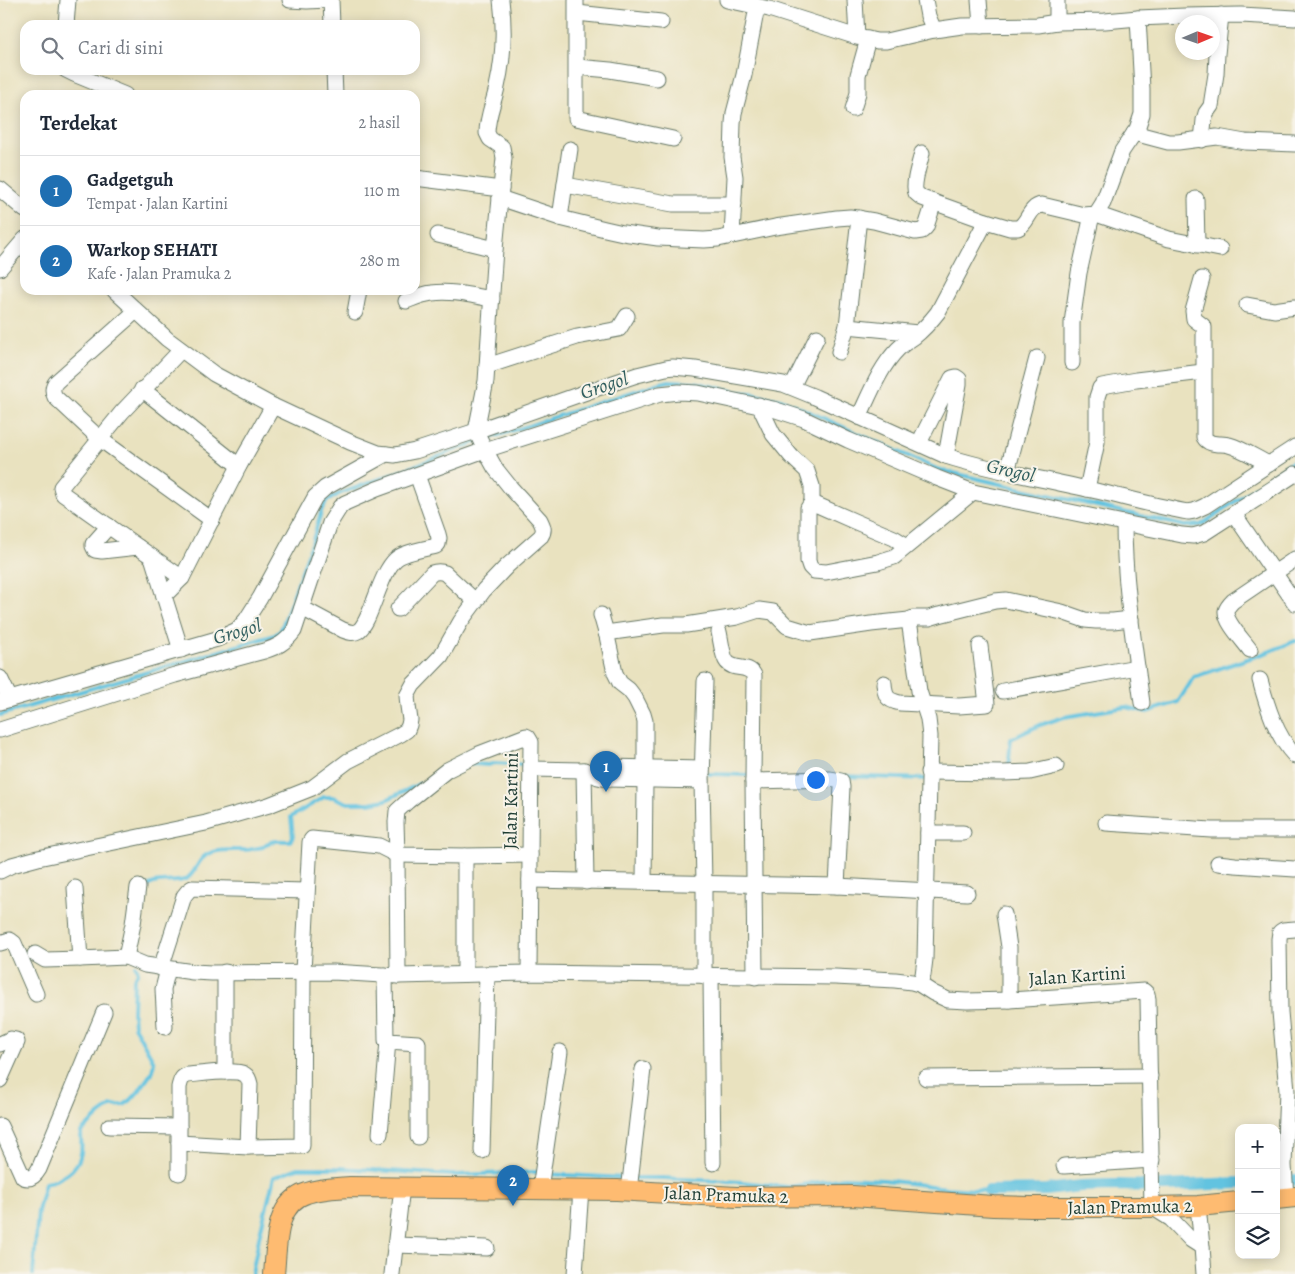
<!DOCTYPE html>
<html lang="id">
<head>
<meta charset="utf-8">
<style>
  :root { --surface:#fff; --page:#f6f6f7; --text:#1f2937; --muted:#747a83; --line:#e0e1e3; --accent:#1f6fb2 }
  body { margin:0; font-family:Alegreya,serif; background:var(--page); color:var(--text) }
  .controls { position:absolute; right:15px; bottom:15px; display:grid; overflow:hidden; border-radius:10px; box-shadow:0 2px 12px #0003 }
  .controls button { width:45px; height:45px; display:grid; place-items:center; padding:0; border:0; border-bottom:1px solid var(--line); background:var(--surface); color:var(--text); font:25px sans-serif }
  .compass { position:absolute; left:1175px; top:15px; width:45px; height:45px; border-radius:50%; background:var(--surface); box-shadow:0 2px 12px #0003; rotate:88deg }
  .you { position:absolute; left:815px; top:779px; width:18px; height:18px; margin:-12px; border:4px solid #fff; border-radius:50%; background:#1a73e8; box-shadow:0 0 0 8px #1a73e833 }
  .badge { display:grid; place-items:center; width:32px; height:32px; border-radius:50%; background:var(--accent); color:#fff; font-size:16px; font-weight:700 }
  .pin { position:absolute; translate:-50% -41px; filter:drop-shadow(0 1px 2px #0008) }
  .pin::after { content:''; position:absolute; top:26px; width:18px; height:15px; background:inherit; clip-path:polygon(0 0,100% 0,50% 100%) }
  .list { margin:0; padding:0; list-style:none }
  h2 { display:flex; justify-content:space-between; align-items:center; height:65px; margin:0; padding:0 20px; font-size:21px }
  h2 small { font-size:16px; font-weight:400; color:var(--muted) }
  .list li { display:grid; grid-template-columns:32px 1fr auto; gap:15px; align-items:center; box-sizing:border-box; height:70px; padding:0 20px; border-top:1px solid var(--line) }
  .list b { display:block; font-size:19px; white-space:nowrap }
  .list p { margin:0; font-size:16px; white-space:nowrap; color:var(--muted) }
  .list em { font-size:16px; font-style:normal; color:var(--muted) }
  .icon { flex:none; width:28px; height:28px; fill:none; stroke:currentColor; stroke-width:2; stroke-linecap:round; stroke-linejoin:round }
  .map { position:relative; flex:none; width:1295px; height:1274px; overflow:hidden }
  .search { position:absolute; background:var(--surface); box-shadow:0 2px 12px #0003; left:20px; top:20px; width:400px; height:55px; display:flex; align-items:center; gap:12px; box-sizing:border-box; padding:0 18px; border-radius:15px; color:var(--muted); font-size:19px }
  .panel { position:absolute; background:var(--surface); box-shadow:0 2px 12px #0003; left:20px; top:90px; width:400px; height:205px; border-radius:15px }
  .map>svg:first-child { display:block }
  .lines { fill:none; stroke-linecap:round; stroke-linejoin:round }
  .stream { stroke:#62c3e0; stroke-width:4 }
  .canal { stroke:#62c3e0; stroke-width:12 }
  .minor-casing { stroke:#667765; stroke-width:17 }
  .major-casing { stroke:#667765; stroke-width:22 }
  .minor { stroke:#fff; stroke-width:15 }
  .major { stroke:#febb71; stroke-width:20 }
  .labels { text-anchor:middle; stroke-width:4; stroke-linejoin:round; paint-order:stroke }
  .street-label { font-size:19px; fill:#1f3d34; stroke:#f7f3e8 }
  .water-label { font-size:20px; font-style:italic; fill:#305e5f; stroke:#f7f3e8 }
</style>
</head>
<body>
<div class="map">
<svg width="1295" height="1274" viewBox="0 0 1295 1274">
  <rect width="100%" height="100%" fill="#f7f3e8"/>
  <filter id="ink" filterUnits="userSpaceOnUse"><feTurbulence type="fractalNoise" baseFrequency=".02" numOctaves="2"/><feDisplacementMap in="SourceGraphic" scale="10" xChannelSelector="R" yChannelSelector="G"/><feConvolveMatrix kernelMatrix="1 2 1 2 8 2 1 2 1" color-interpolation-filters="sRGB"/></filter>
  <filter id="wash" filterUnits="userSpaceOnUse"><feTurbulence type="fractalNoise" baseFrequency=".0096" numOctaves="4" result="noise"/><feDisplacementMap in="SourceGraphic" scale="20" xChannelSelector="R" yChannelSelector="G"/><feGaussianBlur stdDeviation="1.12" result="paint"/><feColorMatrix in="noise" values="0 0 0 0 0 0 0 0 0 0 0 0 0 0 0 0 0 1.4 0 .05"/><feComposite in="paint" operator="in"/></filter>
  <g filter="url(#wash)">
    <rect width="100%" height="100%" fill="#e9e2bf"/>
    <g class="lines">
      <g class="stream">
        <path d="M484,440l173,-56 12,-3 26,1 42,10 14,1 30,6 156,70 59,14 189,43 16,-1 94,-65"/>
        <path d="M0,715l275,-80 6,-5 31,-87 10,-34 5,-8 12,-7 138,-52"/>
        <path d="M472,764l17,1 5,-2 33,2"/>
        <path d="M1008,769l3,-30 29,-14 24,-8 62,-10 21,5 31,-10 16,-25 74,-25 27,-11"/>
        <path d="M709,774l40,1"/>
        <path d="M841,776l86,3"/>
        <path d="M144,893c3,-17 31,-8 42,-14 12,-7 10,-22 27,-27 9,-3 21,-2 31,-2 6,0 13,-2 19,-3 7,-8 18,-6 27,-6l3,-4 -2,-20 33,-20h9l15,6h22l16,-3 33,-16"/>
        <path d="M134,957l3,-18"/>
        <path d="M545,1174l82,4"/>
        <path d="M634,1178h28l80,4 47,5 55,-9 41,2 62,8 42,3"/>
        <path d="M33,1274l5,-63 7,-28c15,-3 33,-12 36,-30 1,-6 0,-14 0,-21l19,-18 11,-8 13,-1 7,-5 8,-9 13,-19 2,-10 -20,-36 -1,-14 1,-33 4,-7 -2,-6"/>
        <path d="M252,1274l8,-41 14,-56 24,-9h42l113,7 85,-3"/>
      </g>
      <g class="canal">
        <path d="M1276,1181l19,-1"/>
        <path d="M989,1191l57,-1 35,-4 32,-1 51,1 75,-3"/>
      </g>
    </g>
  </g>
  <g filter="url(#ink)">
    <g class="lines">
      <g class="minor-casing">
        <g id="minor">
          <path d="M290,0l17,1 20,-1"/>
          <path d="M331,0l1,25"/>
          <path d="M576,0v118l97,21"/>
          <path d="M727,0l42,9 88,28 20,4h9l48,-11 28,-4 76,-1 19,-3 48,-1 33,-3 47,-2 56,-1 54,3"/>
          <path d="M855,0l2,37"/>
          <path d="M925,0l3,16 6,14"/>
          <path d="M979,0l2,26"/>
          <path d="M1057,0v22"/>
          <path d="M577,13l84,9"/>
          <path d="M66,25l2,-25"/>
          <path d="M577,67l33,3 47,8"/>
          <path d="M66,70l8,4 51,21"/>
          <path d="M334,70l1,25"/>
          <path d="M853,109l5,-16v-18l10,-36"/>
          <path d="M1134,133l34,9h10l39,-5 28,5 50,2"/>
          <path d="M1202,140l2,-20 2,-7 5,-7 5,-32 1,-20 4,-39"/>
          <path d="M922,153c-2,9 -10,32 -6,40 2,2 5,4 6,5l64,23 24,7h8c11,-5 10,-21 24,-23l42,10 12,-1 7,-11 19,-52 15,-22 5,-15v-25l-4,-71"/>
          <path d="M415,178l86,11"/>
          <path d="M565,185l108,19h61"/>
          <path d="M0,189l25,21"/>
          <path d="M500,198l60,20 45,11 18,4 35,5 46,2 14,-1 57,-12 62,-9 13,-1 24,4 41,11 7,-1 4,-4 8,-25"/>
          <path d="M1196,199l1,46"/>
          <path d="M1096,214l73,25 51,10"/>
          <path d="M560,218l10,-69"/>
          <path d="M438,235l57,14"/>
          <path d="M732,236l3,-59 -3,-20 1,-34 1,-10 10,-38 13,-68"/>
          <path d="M0,268l25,-29"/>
          <path d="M1202,279l-9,32 1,8 8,6 2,2v110c5,9 16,6 25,8 14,4 27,13 40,19"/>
          <path d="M114,290l53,49 47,35 59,32 77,36 28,11 17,2 20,-4 61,-20 119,-42 42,-14 29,-7 7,-1 22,2 88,15 32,13 131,59c46,15 94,22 141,33 34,7 67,17 101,23l6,-1 11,-5 90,-59"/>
          <path d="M406,301c8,-3 17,-7 26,-8 20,-3 41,3 60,6"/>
          <path d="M1247,305l27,5 21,-3"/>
          <path d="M136,311l-80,71c-4,5 -4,9 -1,15l45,42 112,81"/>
          <path d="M355,312l4,-22"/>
          <path d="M847,326l71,7"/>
          <path d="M181,350l-59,62 -61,75 2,7 119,84"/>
          <path d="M839,352l8,-26 12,-108"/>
          <path d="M1072,363v-40l7,-50 13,-58"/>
          <path d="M487,366l90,-29 42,-8 8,-13"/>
          <path d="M792,387l25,-50"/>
          <path d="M142,389l97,77"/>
          <path d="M759,405l14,29 18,22 16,15 5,15v17"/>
          <path d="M859,417c11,-23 21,-50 39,-68 5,-5 10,-8 16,-12 9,-7 17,-16 24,-25l48,-91"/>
          <path d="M919,443l33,-65 4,-1 3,2v5l-13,72"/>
          <path d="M1007,472l30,-114"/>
          <path d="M1087,489l10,-47v-45l3,-9 2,-2 34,-6 67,-8"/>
          <path d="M1234,514l61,89"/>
          <path d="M1124,523c0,60 10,120 18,180"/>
          <path d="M109,526l-16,18v2l2,4 7,1 36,-4"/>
          <path d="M907,546l-13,-8 -38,-16 -41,-18c-4,-1 -5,0 -7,4v53l2,6 4,4 12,1 52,-10 16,-5 79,-65"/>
          <path d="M152,557l12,39"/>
          <path d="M302,608l41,22c5,2 10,4 15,1 13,-8 21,-57 38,-72 8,-7 29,-10 40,-13l2,-2 1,-6 -1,-4 -21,-59"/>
          <path d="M398,609l34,-36c5,-2 8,-2 13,0l30,28"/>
          <path d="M601,615l6,21 8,37 5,10 9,7 6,8 8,16 2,7v47"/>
          <path d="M719,632c2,8 3,24 8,30 7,9 21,2 27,13l-1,106 2,196"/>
          <path d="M606,633l57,-8h23l51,-8 22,-7 14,2 14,14 23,7 61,-9 38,-4"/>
          <path d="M181,650l-17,-54 18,-18 57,-112 34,-60"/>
          <path d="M1250,650c-6,-9 -25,-28 -24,-39 1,-4 4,-7 7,-10l62,-42"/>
          <path d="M0,678l10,21"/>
          <path d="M1260,680c7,26 16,56 35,76"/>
          <path d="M884,683c1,14 3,17 16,20l59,3 28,-2 -7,-58"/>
          <path d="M1003,691l134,-24"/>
          <path d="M0,702l217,-63 20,-9 9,-10 14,-22 55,-101 10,-9 61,-34"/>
          <path d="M0,730l175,-55 89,-24c13,-4 21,-8 30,-20l36,-108 10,-16 5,-4 32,-14 108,-39 175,-56 19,-2 19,1 75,16 31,10 44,21 89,38 36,14 209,43 11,1 11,-3 91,-59"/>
          <path d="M608,767l94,2"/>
          <path d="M531,769l53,1 14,7 9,2 95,2"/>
          <path d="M584,770l2,112"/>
          <path d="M928,772l75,1 27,-1 26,-6"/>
          <path d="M753,781l77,-2 11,2 1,6 -5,99"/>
          <path d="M1106,823l105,7h84"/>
          <path d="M928,833h35"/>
          <path d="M465,856l65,-1"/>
          <path d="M1218,863l17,2 60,4"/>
          <path d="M0,871l12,-6 26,-7 168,-35 63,-18 43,-17 36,-27 53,-27 6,-4 2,-5 1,-5 -2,-14 -1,-10 6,-11 28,-29 20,-35 23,-31 23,-24 34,-30c4,-6 2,-10 -1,-16l-29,-32 -16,-20 -10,-18 -9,-19 10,-50 9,-132 9,-91 -2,-11 -12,-8 -3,-6c0,-16 7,-31 10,-46 7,-30 8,-57 4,-87"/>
          <path d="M530,880l307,6 130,7"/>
          <path d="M644,882l1,-102"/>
          <path d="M75,888l5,71 46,-2 19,8 48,7 19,1 121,-1 65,4 131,-3 306,4 60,3 17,2 7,2 14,9 15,7 19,1 42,-1 135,-9 3,3 1,5 4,208 19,12 20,21 11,7 2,27"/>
          <path d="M1004,914l5,33v53"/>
          <path d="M0,943l10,-3 4,3 22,51"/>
          <path d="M35,954l10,6 35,-1"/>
          <path d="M126,957l7,-33 5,-37"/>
          <path d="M161,968l23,-72 4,-5 4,-3 114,3"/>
          <path d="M225,972v100"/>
          <path d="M385,975l1,65 2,1 30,2v94"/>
          <path d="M398,976l-1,-121 -1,-33 1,-11 11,-10 39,-31 32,-16 47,-18 2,1 3,5 -2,231"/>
          <path d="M704,976v-92l-2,-103 3,-100"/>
          <path d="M711,976l2,187"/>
          <path d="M919,984l4,-9 2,-16 5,-223 -2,-17 -9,-28 -10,-71 4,-2h16l10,-3 56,-14 11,-1 56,12 23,8 11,1h17l18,-2"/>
          <path d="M165,1027l-2,-38 5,-20"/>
          <path d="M0,1044l11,-5 5,1 1,2 -17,38"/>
          <path d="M926,1078l224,-2"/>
          <path d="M0,1126l23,51c8,3 12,-1 16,-8l65,-157"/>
          <path d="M109,1126l70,1"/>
          <path d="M380,1134l8,-93"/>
          <path d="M179,1143l69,4 54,-1 1,-175 7,-129 2,-3 67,7 18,9 68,1v118"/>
          <path d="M482,1151l5,-177"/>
          <path d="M1064,1166l88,-6"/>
          <path d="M179,1173v-86c2,-7 2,-10 9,-12 12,-1 47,-6 56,-1 4,2 5,6 6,10l-2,63"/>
          <path d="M540,1189l20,-137"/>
          <path d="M629,1191l14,-122"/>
          <path d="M1286,1198l-2,-33 3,-74 -7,-79 -1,-73 1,-7 3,-2 12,-1"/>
          <path d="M1198,1206l4,41"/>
          <path d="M395,1245l92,3"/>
          <path d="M392,1274l10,-87"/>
          <path d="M575,1274l6,-85"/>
        </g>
      </g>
      <g class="major-casing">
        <g id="major">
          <path d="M1276,1199l19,-2"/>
          <path d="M274,1274c3,-28 0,-71 33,-81 14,-5 29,-5 43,-6l267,3 119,7 117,-1 140,10 38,1h121l46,-1 41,-4"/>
        </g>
      </g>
      <use href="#minor" class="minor"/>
      <use href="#major" class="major"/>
    </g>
  </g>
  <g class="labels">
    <g class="street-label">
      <text transform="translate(510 801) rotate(-89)" y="7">Jalan Kartini</text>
      <text transform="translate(1077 975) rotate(-4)" y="7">Jalan Kartini</text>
      <text transform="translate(726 1194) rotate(2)" y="7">Jalan Pramuka 2</text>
      <text transform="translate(1130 1206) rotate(-1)" y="7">Jalan Pramuka 2</text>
    </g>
    <g class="water-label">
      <text transform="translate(604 385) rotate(-18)" y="7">Grogol</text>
      <text transform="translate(1011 470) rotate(13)" y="7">Grogol</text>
      <text transform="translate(237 631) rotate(-16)" y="7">Grogol</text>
    </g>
  </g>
</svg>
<div class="controls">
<button>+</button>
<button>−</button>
<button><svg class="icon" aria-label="layers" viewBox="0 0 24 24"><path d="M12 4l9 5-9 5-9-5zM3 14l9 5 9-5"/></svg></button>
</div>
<svg class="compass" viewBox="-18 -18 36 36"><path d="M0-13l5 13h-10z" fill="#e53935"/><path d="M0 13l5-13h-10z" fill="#747a83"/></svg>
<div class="you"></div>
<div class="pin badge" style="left:606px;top:792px">1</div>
<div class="pin badge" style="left:513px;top:1206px">2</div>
<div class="search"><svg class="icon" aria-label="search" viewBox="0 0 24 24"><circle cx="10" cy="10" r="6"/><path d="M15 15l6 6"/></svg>Cari di sini</div>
<section class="panel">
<h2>Terdekat<small>2 hasil</small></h2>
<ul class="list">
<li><span class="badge">1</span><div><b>Gadgetguh</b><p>Tempat · Jalan Kartini</p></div><em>110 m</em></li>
<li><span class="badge">2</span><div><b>Warkop SEHATI</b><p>Kafe · Jalan Pramuka 2</p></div><em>280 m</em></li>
</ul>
</section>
</div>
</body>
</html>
